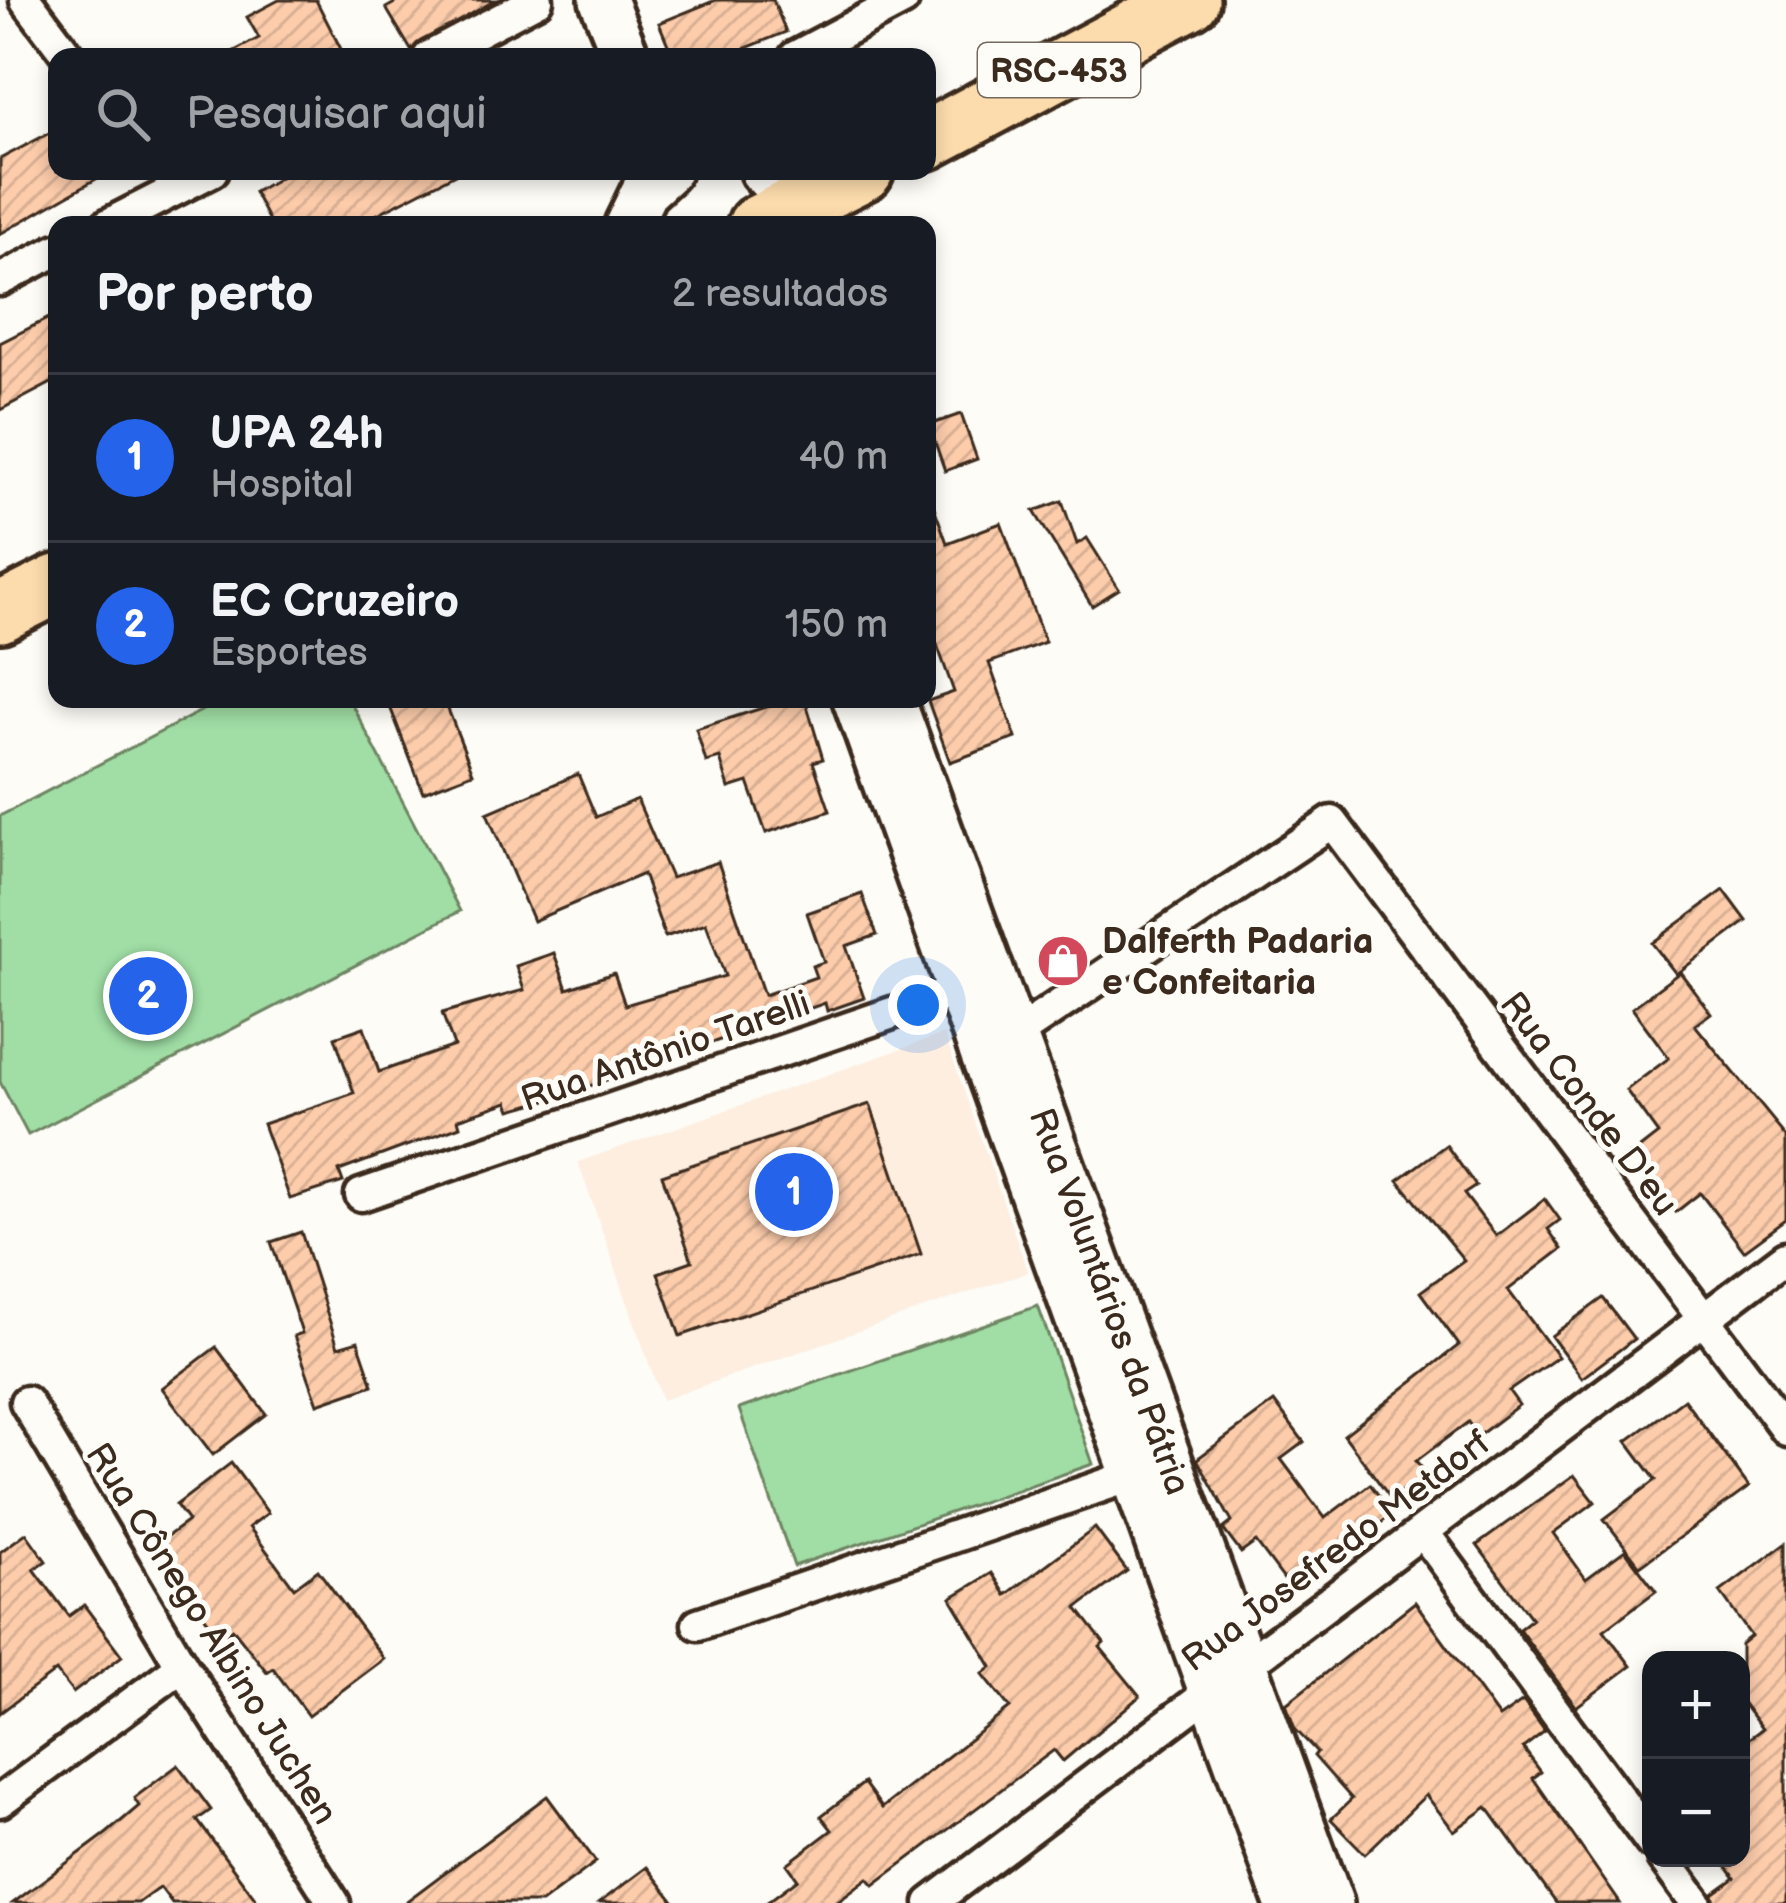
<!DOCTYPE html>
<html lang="pt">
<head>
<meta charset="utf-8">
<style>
  :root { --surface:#171b24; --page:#20242c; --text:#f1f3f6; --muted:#9ea1a6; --line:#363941; --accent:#2563eb }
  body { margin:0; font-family:"Balsamiq Sans",sans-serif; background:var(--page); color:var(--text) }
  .controls { position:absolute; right:36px; bottom:36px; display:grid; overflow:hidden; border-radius:24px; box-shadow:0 6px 18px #0003 }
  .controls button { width:108px; height:108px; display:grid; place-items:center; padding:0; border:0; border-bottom:3px solid var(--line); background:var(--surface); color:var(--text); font:60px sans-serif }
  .you { position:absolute; left:918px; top:1005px; width:42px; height:42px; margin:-30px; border:9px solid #fff; border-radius:50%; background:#1a73e8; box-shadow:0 0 0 18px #1a73e833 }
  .badge { display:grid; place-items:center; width:78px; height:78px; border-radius:50%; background:var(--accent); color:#fff; font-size:39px; font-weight:700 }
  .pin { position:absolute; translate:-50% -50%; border:6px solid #fff; box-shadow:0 3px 12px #0006 }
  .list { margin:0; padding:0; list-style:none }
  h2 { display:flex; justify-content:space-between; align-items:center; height:156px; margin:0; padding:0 48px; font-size:51px }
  h2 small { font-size:39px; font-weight:400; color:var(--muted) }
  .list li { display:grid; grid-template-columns:78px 1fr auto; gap:36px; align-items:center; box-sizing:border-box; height:168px; padding:0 48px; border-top:3px solid var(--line) }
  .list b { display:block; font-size:45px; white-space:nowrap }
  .list p { margin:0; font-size:39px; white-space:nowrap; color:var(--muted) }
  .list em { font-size:39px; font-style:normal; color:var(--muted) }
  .icon { flex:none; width:66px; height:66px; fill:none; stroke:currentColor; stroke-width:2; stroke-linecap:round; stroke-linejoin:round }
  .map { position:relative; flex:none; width:1786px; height:1903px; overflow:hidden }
  .search { position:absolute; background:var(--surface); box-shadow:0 6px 18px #0003; left:48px; top:48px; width:888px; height:132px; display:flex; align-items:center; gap:30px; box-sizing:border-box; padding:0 42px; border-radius:24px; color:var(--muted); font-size:45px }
  .panel { position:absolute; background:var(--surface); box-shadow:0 6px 18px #0003; left:48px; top:216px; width:888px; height:492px; border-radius:24px }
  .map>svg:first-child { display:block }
  .built { fill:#fdeee0 }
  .green { fill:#a0dea5; stroke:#6e8462; stroke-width:3 }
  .building { fill:url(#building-hatch); stroke:#3b2a1e; stroke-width:3 }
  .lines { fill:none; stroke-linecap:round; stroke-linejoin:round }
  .street-casing { stroke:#3b2a1e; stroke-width:39 }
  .secondary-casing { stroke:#3b2a1e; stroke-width:54 }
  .highway-casing { stroke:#3b2a1e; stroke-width:66 }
  .street { stroke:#fdfcf7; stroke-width:30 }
  .secondary { stroke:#fdfcf7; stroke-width:45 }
  .highway { stroke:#fcdcac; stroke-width:57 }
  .labels { text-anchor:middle; stroke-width:10; stroke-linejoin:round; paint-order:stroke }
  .shield { fill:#fdfcf7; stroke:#75695f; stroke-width:3 }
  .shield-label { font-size:33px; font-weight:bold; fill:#3b2a1e }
  .poi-label { font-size:36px; font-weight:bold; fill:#3b2a1e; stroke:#fdfcf7; text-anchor:start }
  .street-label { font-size:36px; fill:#3b2a1e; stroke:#fdfcf7 }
</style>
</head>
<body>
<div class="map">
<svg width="1786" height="1903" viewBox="0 0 1786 1903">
  <defs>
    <pattern id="building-hatch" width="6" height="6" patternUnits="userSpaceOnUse" patternTransform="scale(3)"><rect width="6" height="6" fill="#fcccab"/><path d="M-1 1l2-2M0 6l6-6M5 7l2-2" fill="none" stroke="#d9af93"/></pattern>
  </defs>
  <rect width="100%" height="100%" fill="#fdfcf7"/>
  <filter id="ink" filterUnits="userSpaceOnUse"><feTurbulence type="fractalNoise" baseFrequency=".00833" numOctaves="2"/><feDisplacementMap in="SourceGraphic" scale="24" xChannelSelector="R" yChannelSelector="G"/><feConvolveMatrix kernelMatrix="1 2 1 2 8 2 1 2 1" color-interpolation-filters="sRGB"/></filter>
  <g filter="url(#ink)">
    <path class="built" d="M944,1034l84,238 -366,128 -84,-238z"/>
    <g class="green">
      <path d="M224,699h125l111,212 -432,224 -28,-53v-266z"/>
      <path d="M1038,1306l55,158 -299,102 -55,-157z"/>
    </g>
    <g class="building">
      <path d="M279,0h37l29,57h-122l36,-19 -12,-21z"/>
      <path d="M400,0h95l-84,50 -25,-42z"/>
      <path d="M716,0h57l13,32 -62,25h-51l-14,-34z"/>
      <path d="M57,129v42h53l-110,63v-75z"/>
      <path d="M293,171h168l-105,54h-85l-17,-33z"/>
      <path d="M57,314v66l-57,30v-67z"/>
      <path d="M961,414l16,45 -32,12 -16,-46z"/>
      <path d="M930,496l17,47 54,-20 44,119 -56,21 27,75 -66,24 -22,-61 26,-9 -27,-75z"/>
      <path d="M1062,501l15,43 10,-6 32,51 -27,17 -58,-95z"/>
      <path d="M387,699h57l29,74 -50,19z"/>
      <path d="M791,699h14l18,60 -10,3 17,49 -64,22 -18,-51 -19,6 -9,-30 -14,4 -10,-33z"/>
      <path d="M578,774l18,43 41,-18 34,79 47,-16 46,133 52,-18 -4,-11 12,-4 -17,-49 55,-19 15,41 -31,11 18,52 -37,13 -2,-8 -264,93 -50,14 -3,-8 -50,17 2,7 -121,45 4,11 -53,17 -27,-75 91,-31 -19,-56 29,-10 15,45 75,-26 -12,-33 82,-23 -8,-24 38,-13 13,36 47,-16 11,32 100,-29 -19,-53 -41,14 -22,-63 -110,47 -46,-108z"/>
      <path d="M1724,890l23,31 -71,53 -24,-31z"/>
      <path d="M1680,972l31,41 -16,12 91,111v84l-42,31 -44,-58 -24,19 -44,-58 26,-20 -32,-44 43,-32 -37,-50z"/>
      <path d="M870,1104l51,150 -241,82 -22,-63 34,-12 -30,-86z"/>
      <path d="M1446,1145l30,41 -12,8 32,42 49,-37 15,21 -12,9 14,20 -54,41 50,67 -49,34 10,14 -41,31 -10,-14 -52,39 10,12 -35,26 -47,-64 115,-90 -39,-53 44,-32 -66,-80z"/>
      <path d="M301,1232l37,115 20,-6 15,44 -55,19 -24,-68 8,-3 -31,-91z"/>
      <path d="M1603,1298l31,41 -52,39 -31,-42z"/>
      <path d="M216,1347l50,67 -53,41 -51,-67z"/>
      <path d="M1684,1399l65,88 -109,79 -36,-47 52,-39 -29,-39z"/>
      <path d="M1274,1402l30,40 -23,17 44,59 45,-34 23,30 -102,75 -35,-47 -15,11 -18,-24 9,-7 -35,-63z"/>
      <path d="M231,1463l37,50 -19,14 45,61 24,-18 66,89 -76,57 -35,-48 -6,4 -34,-43 -12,10 -67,-93 34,-25 -12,-16z"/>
      <path d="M1574,1475l21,27 -42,31 33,46 39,-29 31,41 -52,39 27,36 -55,41 -57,-78 13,-10 -55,-74z"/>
      <path d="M1095,1528l32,43 -50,37 27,35 -4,4 40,49 -77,65 -9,-11 -180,135 -6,-7 -33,25h-69l32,-24 -11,-15 45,-34 -11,-14 43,-33 18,25 128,-100 -27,-34 9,-7 -41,-69 41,-25 14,22z"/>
      <path d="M26,1533l20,28 -12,8 35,47 15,-11 38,51 -49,37 -17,-22 -56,42v-161z"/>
      <path d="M1786,1543v360h-71l-2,-9 22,-16 -15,-20h21v-114l21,-15 -21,-28v-57l10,-8 -31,-44z"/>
      <path d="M1415,1602l84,116 24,-17 22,30 -22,17 18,24 -8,6 87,125h-64l-69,-96 -33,24 -28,-36 -61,59 -34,-35 21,-20 -38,-43 3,-4 -22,-23 -9,-25z"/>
      <path d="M178,1765l33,45 -14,10 62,83h-87l-12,-16 -22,16h-125l94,-70 32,-27 -5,-8z"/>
      <path d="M547,1796l49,66 -55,41h-137z"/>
      <path d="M647,1867l28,36h-76z"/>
    </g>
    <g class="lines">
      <g class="street-casing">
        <g id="street">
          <path d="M26,0l43,57"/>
          <path d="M429,57l108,-57"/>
          <path d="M795,57l108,-57"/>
          <path d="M107,225l105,-54"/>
          <path d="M0,280l57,-30"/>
          <path d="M1000,1045l332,-223 454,607"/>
          <path d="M361,1195l616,-211"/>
          <path d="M26,1402l156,264 152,237"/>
          <path d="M1423,1532l228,310"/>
          <path d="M698,1624l436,-149"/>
          <path d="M0,1801l182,-135"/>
          <path d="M1663,1858l33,45"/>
          <path d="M931,1903l855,-646"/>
        </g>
      </g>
      <g class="secondary-casing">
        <g id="secondary">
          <path d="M603,0l23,57"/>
          <path d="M763,171l33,34 5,20"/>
          <path d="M628,225l16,-33 23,-21"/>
          <path d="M856,699l432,1204"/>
          <path d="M891,699l439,1204"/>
        </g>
      </g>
      <g class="highway-casing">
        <g id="highway">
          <path d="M927,140l263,-140"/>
          <path d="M757,225l107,-54"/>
          <path d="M0,613l57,-29"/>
        </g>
      </g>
      <use href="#street" class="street"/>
      <use href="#secondary" class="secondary"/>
      <use href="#highway" class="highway"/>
    </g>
  </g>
  <defs>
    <g id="shop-disc" transform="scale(2.7)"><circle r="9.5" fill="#d1495b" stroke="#fdfcf7"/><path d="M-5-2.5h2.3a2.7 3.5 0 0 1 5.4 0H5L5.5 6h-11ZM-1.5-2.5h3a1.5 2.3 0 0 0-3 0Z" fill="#fff"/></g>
  </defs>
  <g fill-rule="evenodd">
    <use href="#shop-disc" x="1063" y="961"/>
  </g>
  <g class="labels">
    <rect class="shield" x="978" y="43" width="162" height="54" rx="9"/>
    <g class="shield-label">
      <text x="1059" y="82">RSC-453</text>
    </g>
    <g class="poi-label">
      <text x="1102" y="953">Dalferth Padaria<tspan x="1102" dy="41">e Confeitaria</tspan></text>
    </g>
    <g class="street-label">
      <text transform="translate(665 1050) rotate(-19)" y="13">Rua Antônio Tarelli</text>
      <text transform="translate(1590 1103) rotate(53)" y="13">Rua Conde D'eu</text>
      <text transform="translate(1111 1301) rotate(70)" y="13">Rua Voluntários da Pátria</text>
      <text transform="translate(1335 1550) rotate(-37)" y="13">Rua Josefredo Metdorf</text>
      <text transform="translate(213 1633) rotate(58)" y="13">Rua Cônego Albino Juchen</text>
    </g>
  </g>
</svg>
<div class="controls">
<button>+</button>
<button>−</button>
</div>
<div class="you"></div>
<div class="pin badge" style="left:794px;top:1192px">1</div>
<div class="pin badge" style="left:148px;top:996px">2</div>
<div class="search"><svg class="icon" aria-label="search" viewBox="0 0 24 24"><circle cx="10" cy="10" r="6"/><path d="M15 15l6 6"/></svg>Pesquisar aqui</div>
<section class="panel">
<h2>Por perto<small>2 resultados</small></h2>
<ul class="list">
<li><span class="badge">1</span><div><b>UPA 24h</b><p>Hospital</p></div><em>40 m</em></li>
<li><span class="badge">2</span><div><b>EC Cruzeiro</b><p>Esportes</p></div><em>150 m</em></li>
</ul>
</section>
</div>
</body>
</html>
